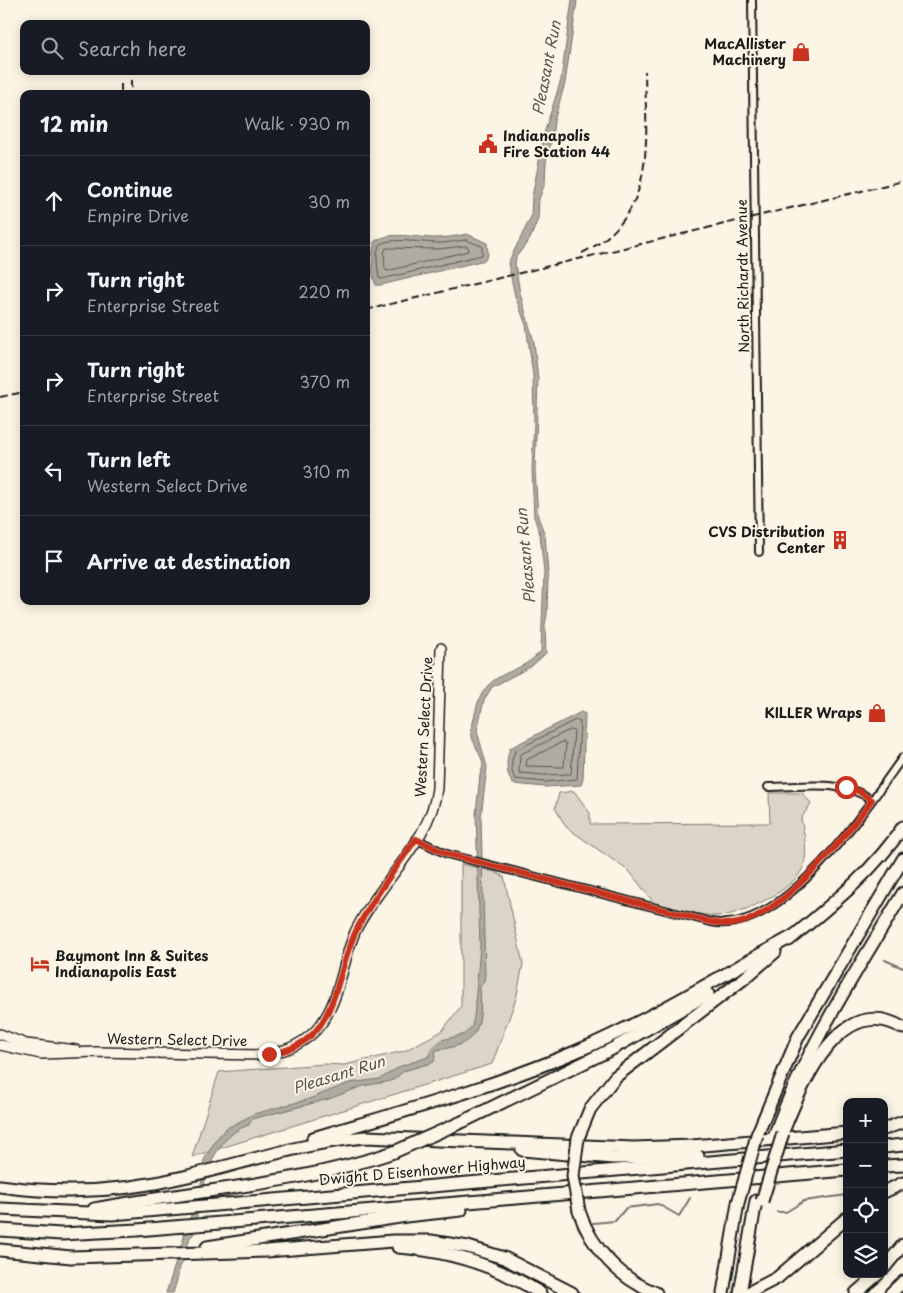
<!DOCTYPE html>
<html lang="en">
<head>
<meta charset="utf-8">
<style>
  :root { --surface:#171b24; --page:#20242c; --text:#f1f3f6; --muted:#9ea1a6; --line:#363941 }
  body { margin:0; font-family:"Playpen Sans",sans-serif; background:var(--page); color:var(--text) }
  .controls { position:absolute; right:15px; bottom:15px; display:grid; overflow:hidden; border-radius:10px; box-shadow:0 2px 12px #0003 }
  .controls button { width:45px; height:45px; display:grid; place-items:center; padding:0; border:0; border-bottom:1px solid var(--line); background:var(--surface); color:var(--text); font:25px sans-serif }
  .stop { position:absolute; width:15px; height:15px; margin:-11px; border:4px solid #c8321e; border-radius:50%; background:#fff }
  .stop.end { background:#c8321e; border-color:#fff; box-shadow:0 1px 5px #0008 }
  .list { margin:0; padding:0; list-style:none }
  h2 { display:flex; justify-content:space-between; align-items:center; height:65px; margin:0; padding:0 20px; font-size:21px }
  h2 small { font-size:16px; font-weight:400; color:var(--muted) }
  .list li { display:grid; grid-template-columns:32px 1fr auto; gap:15px; align-items:center; box-sizing:border-box; height:90px; padding:0 20px; border-top:1px solid var(--line) }
  .list b { display:block; font-size:19px; white-space:nowrap }
  .list p { margin:0; font-size:16px; white-space:nowrap; color:var(--muted) }
  .list em { font-size:16px; font-style:normal; color:var(--muted) }
  .icon { flex:none; width:28px; height:28px; fill:none; stroke:currentColor; stroke-width:2; stroke-linecap:round; stroke-linejoin:round }
  .map { position:relative; flex:none; width:903px; height:1293px; overflow:hidden }
  .search { position:absolute; background:var(--surface); box-shadow:0 2px 12px #0003; left:20px; top:20px; width:350px; height:55px; display:flex; align-items:center; gap:12px; box-sizing:border-box; padding:0 18px; border-radius:10px; color:var(--muted); font-size:19px }
  .panel { position:absolute; background:var(--surface); box-shadow:0 2px 12px #0003; left:20px; top:90px; width:350px; height:515px; border-radius:10px }
  .map>svg:first-child { display:block }
  .green { fill:#dbd5c8; stroke:#7c7872 }
  .water { fill:#b0aba1; stroke:#75726c }
  .lines { fill:none; stroke-linecap:round; stroke-linejoin:round }
  .shore { stroke:#575551; stroke-width:1 }
  .stream { stroke:#75726c; stroke-width:2 }
  .street-casing { stroke:#1c1c1c; stroke-width:10 }
  .secondary-casing { stroke:#1c1c1c; stroke-width:12 }
  .highway-casing { stroke:#1c1c1c; stroke-width:15 }
  .street { stroke:#fcf5e5; stroke-width:6 }
  .secondary { stroke:#fcf5e5; stroke-width:9 }
  .highway { stroke:#fcf5e5; stroke-width:11 }
  .rail { stroke:#1c1c1c; stroke-width:2; stroke-dasharray:8 4; stroke-linecap:butt }
  .highway-bridge-casing { stroke:#1c1c1c; stroke-width:15; stroke-linecap:butt }
  .highway-bridge { stroke:#fcf5e5; stroke-width:11 }
  .route { stroke:#c8321e; stroke-width:6 }
  .labels { text-anchor:middle; stroke-width:4; stroke-linejoin:round; paint-order:stroke }
  .poi-label { font-size:14px; font-weight:bold; fill:#1c1c1c; stroke:#fcf5e5; text-anchor:end }
  .street-label { font-size:14px; fill:#1c1c1c; stroke:#fcf5e5 }
  .water-label { font-size:15px; font-style:italic; fill:#575551; stroke:#fcf5e5 }
</style>
</head>
<body>
<div class="map">
<svg width="903" height="1293" viewBox="0 0 903 1293">
  <rect width="100%" height="100%" fill="#fcf5e5"/>
  <filter id="ink" filterUnits="userSpaceOnUse"><feTurbulence type="fractalNoise" baseFrequency=".02" numOctaves="2"/><feDisplacementMap in="SourceGraphic" scale="10" xChannelSelector="R" yChannelSelector="G"/><feConvolveMatrix kernelMatrix="1 2 1 2 8 2 1 2 1" color-interpolation-filters="sRGB"/></filter>
  <g filter="url(#ink)">
    <g class="green">
      <path d="M574,791l16,22v11l180,-1 -1,-30h33l9,10 -10,16c3,13 7,32 3,46 -7,24 -62,50 -86,51 -18,0 -45,-9 -64,-13l-24,-31 -64,-45 -11,-19 4,-15z"/>
      <path d="M461,864l34,8 9,5 19,87 -7,35 -24,65 -300,93 27,-85 105,-8 20,1 60,-14 38,-20 19,-25z"/>
    </g>
    <g class="water">
      <path d="M572,0h5l-1,8 -11,75 -11,38 -2,17 -6,24 -1,21 -6,16 -1,20 -8,20 -14,18 -1,7 5,29 14,49 4,37 -3,91 3,47 7,18 3,39 -1,40 -2,11 1,28 -14,13 -40,21 -8,13 -7,31 10,36 -6,50 4,158 -1,6 -4,5c2,40 1,59 -44,64l-2,12 -30,9 -11,9 -7,2 -23,4 -34,13 -77,20 -3,6c-43,13 -47,72 -56,110l-3,2 -8,27 -3,2 -1,11 -5,16h-7l35,-109 3,-24 11,-19 10,-12 29,-15 55,-15 40,-16 31,-4 21,-13 27,-9 4,-9 10,-8 23,-6 7,-8 2,-9 6,-71 -4,-133 4,-38 3,-9c-1,-12 -10,-21 -12,-33 0,-5 3,-13 4,-19 9,-47 41,-35 66,-63l3,-79 -4,-38 -6,-17 -2,-47 2,-48 -1,-47 -7,-50 -11,-29 -7,-33 23,-46 1,-20 13,-67 16,-50z"/>
      <path d="M467,234l20,9 1,11 -3,6 -104,25h-5c-6,-11 -4,-30 -2,-43 16,-12 42,-4 61,-4 11,0 21,-2 32,-4z"/>
      <path d="M581,712l4,2 -2,64 -2,7 -36,2 -32,-3c-8,-11 -7,-24 -3,-36z"/>
    </g>
    <g class="lines">
      <g class="shore">
        <path d="M466,240l16,6v9l-100,24 -3,-1c-1,-8 -5,-29 2,-34 8,-7 46,-1 58,-1 9,0 18,-2 27,-3z"/>
        <path d="M466,246l3,2 -1,3 -81,20 -2,-2 -1,-16 2,-5 52,1z"/>
        <path d="M576,720l4,2 -3,57 -32,3 -30,-3c-5,-8 -4,-20 0,-28z"/>
        <path d="M570,730l4,1 -3,43 -26,1 -26,-2 1,-18z"/>
        <path d="M563,742l3,2 -2,23 -38,-1 1,-6z"/>
      </g>
      <g class="stream">
        <path d="M885,960l18,8"/>
        <path d="M777,1212h9l18,-11 43,-6"/>
        <path d="M593,1223l22,-2 11,-13 32,-4 21,12 11,-18"/>
      </g>
      <g class="street-casing">
        <g id="street">
          <path d="M752,0l7,552"/>
          <path d="M768,787c34,0 76,-8 104,13"/>
          <path d="M416,839l31,15 264,68c72,15 155,-114 192,-165"/>
        </g>
      </g>
      <g class="secondary-casing">
        <g id="secondary">
          <path d="M0,1034l26,10 50,6"/>
          <path d="M0,1045l41,9 55,-2 166,3c23,-3 45,-12 59,-31 20,-27 21,-62 34,-92 22,-47 77,-92 82,-144l4,-140"/>
        </g>
      </g>
      <g class="highway-casing">
        <g id="highway">
          <path d="M789,940c42,-35 83,-67 114,-113"/>
          <path d="M464,1121l148,-72 96,-55"/>
          <path d="M784,1129c18,-44 56,-139 119,-101"/>
          <path d="M884,1129l19,-7"/>
          <path d="M775,1134c31,-87 82,-163 128,-241"/>
          <path d="M757,1135l41,-98 105,-178"/>
          <path d="M313,1138c88,-26 177,-50 262,-86 77,-33 147,-77 220,-117"/>
          <path d="M578,1138l12,-29 25,-32 131,-100 29,-25"/>
          <path d="M884,1147l19,-2"/>
          <path d="M522,1150l91,8 85,-2"/>
          <path d="M884,1166l19,-1"/>
          <path d="M0,1186c62,9 128,5 188,-10 59,-14 118,-34 178,-39l268,11 58,-2 155,-13"/>
          <path d="M884,1192l19,-9"/>
          <path d="M0,1209l112,5 735,-64"/>
          <path d="M94,1209c100,-19 203,-24 300,-57"/>
          <path d="M579,1211c12,37 41,68 77,82"/>
          <path d="M0,1230l61,4 76,-4 710,-60"/>
          <path d="M207,1247l199,-31 55,-6"/>
          <path d="M398,1247c52,4 98,18 142,46"/>
          <path d="M0,1250l71,7 196,-6 126,-10h38l37,6 36,11 68,35"/>
          <path d="M884,1268l19,-23"/>
          <path d="M723,1293l15,-90"/>
          <path d="M740,1293l16,-92"/>
          <path d="M748,1293l29,-15 70,-60"/>
          <path d="M856,1293l22,-19"/>
          <path d="M891,1293l12,-11"/>
        </g>
      </g>
      <use href="#street" class="street"/>
      <use href="#secondary" class="secondary"/>
      <use href="#highway" class="highway"/>
      <g class="rail">
        <path d="M131,80v14"/>
        <path d="M121,84v10"/>
        <path d="M582,253c76,-37 64,-111 63,-182"/>
        <path d="M366,310l537,-129"/>
        <path d="M0,397l24,-5"/>
      </g>
      <g class="highway-bridge-casing">
        <g id="highway-bridge">
          <path d="M578,1138l-5,38 6,35"/>
          <path d="M394,1152l70,-31"/>
          <path d="M762,1201l21,-68"/>
          <path d="M738,1203l19,-68"/>
        </g>
      </g>
      <use href="#highway-bridge" class="highway-bridge"/>
    </g>
  </g>
  <g class="lines" filter="url(#ink)">
    <path class="route" d="M269,1054c73,-10 63,-80 90,-129 16,-30 38,-58 57,-86l31,15 264,68c9,2 17,3 27,1 46,-10 107,-86 134,-123l-14,-9 -12,-4"/>
  </g>
  <defs>
    <g id="shop-bare" transform="scale(1.5)"><path d="M-5-2.5h2.3a2.7 3.5 0 0 1 5.4 0H5L5.5 6h-11ZM-1.5-2.5h3a1.5 2.3 0 0 0-3 0Z" fill="#c8321e" stroke="#fcf5e5" stroke-width="2.5" paint-order="stroke"/></g>
    <g id="civic-bare" transform="scale(1.5)"><path d="M-.6-6.5H3V-4.5H.6V-3L4-1V1h2V6H-6V1h2V-1L-.6-3ZM-1.2 2.5V6h2.4V2.5Z" fill="#c8321e" stroke="#fcf5e5" stroke-width="2.5" paint-order="stroke"/></g>
    <g id="building-bare" transform="scale(1.5)"><path d="M-4-6H4V6H1V3H-1V6H-4ZM-2.5-4.3h1.7v1.8h-1.7ZM.8-4.3h1.7v1.8H.8ZM-2.5-1h1.7V.8h-1.7ZM.8-1h1.7V.8H.8Z" fill="#c8321e" stroke="#fcf5e5" stroke-width="2.5" paint-order="stroke"/></g>
    <g id="hotel-bare" transform="scale(1.5)"><path d="M-6-4.5h1.5V1H6V5H4.5V3h-9V5H-6ZM-4 0a1.8 1.8 0 1 1 3.6 0ZM.5 0V-2.5h3Q6-2.5 6 0Z" fill="#c8321e" stroke="#fcf5e5" stroke-width="2.5" paint-order="stroke"/></g>
  </defs>
  <g fill-rule="evenodd">
    <use href="#shop-bare" x="801" y="52"/>
    <use href="#civic-bare" x="488" y="144"/>
    <use href="#building-bare" x="840" y="540"/>
    <use href="#shop-bare" x="877" y="713"/>
    <use href="#hotel-bare" x="40" y="964"/>
  </g>
  <g class="labels">
    <g class="poi-label">
      <text x="786" y="49">MacAllister<tspan x="786" dy="16">Machinery</tspan></text>
      <text x="503" y="141" text-anchor="start">Indianapolis<tspan x="503" dy="16">Fire Station 44</tspan></text>
      <text x="825" y="537">CVS Distribution<tspan x="825" dy="16">Center</tspan></text>
      <text x="862" y="718">KILLER Wraps</text>
      <text x="55" y="961" text-anchor="start">Baymont Inn &amp; Suites<tspan x="55" dy="16">Indianapolis East</tspan></text>
    </g>
    <g class="street-label">
      <text transform="translate(743 276) rotate(-91)" y="5">North Richardt Avenue</text>
      <text transform="translate(424 727) rotate(-87)" y="5">Western Select Drive</text>
      <text transform="translate(177 1040) rotate(1)" y="5">Western Select Drive</text>
      <text transform="translate(422 1171) rotate(-5)" y="5">Dwight D Eisenhower Highway</text>
    </g>
    <g class="water-label">
      <text transform="translate(547 68) rotate(-79)" y="5">Pleasant Run</text>
      <text transform="translate(526 556) rotate(-95)" y="5">Pleasant Run</text>
      <text transform="translate(339 1075) rotate(-17)" y="5">Pleasant Run</text>
    </g>
  </g>
</svg>
<div class="controls">
<button>+</button>
<button>−</button>
<button><svg class="icon" aria-label="locate" viewBox="0 0 24 24"><circle cx="12" cy="12" r="6"/><path d="M12 2v4M12 18v4M2 12h4M18 12h4"/></svg></button>
<button><svg class="icon" aria-label="layers" viewBox="0 0 24 24"><path d="M12 4l9 5-9 5-9-5zM3 14l9 5 9-5"/></svg></button>
</div>
<div class="stop" style="left:846px;top:787px"></div>
<div class="stop end" style="left:269px;top:1054px"></div>
<div class="search"><svg class="icon" aria-label="search" viewBox="0 0 24 24"><circle cx="10" cy="10" r="6"/><path d="M15 15l6 6"/></svg>Search here</div>
<section class="panel">
<h2>12 min<small>Walk · 930 m</small></h2>
<ul class="list">
<li><svg class="icon" aria-label="ahead" viewBox="0 0 24 24"><path d="M12 20V5M6 11l6-6 6 6"/></svg><div><b>Continue</b><p>Empire Drive</p></div><em>30 m</em></li>
<li><svg class="icon" aria-label="right" viewBox="0 0 24 24"><path d="M7 20v-9h11M14 6l5 5-5 5"/></svg><div><b>Turn right</b><p>Enterprise Street</p></div><em>220 m</em></li>
<li><svg class="icon" aria-label="right" viewBox="0 0 24 24"><path d="M7 20v-9h11M14 6l5 5-5 5"/></svg><div><b>Turn right</b><p>Enterprise Street</p></div><em>370 m</em></li>
<li><svg class="icon" aria-label="left" viewBox="0 0 24 24"><path d="M17 20v-9H6M10 6l-5 5 5 5"/></svg><div><b>Turn left</b><p>Western Select Drive</p></div><em>310 m</em></li>
<li><svg class="icon" aria-label="arrive" viewBox="0 0 24 24"><path d="M6 21V4h12l-3 4 3 4H6"/></svg><div><b>Arrive at destination</b></div></li>
</ul>
</section>
</div>
</body>
</html>
